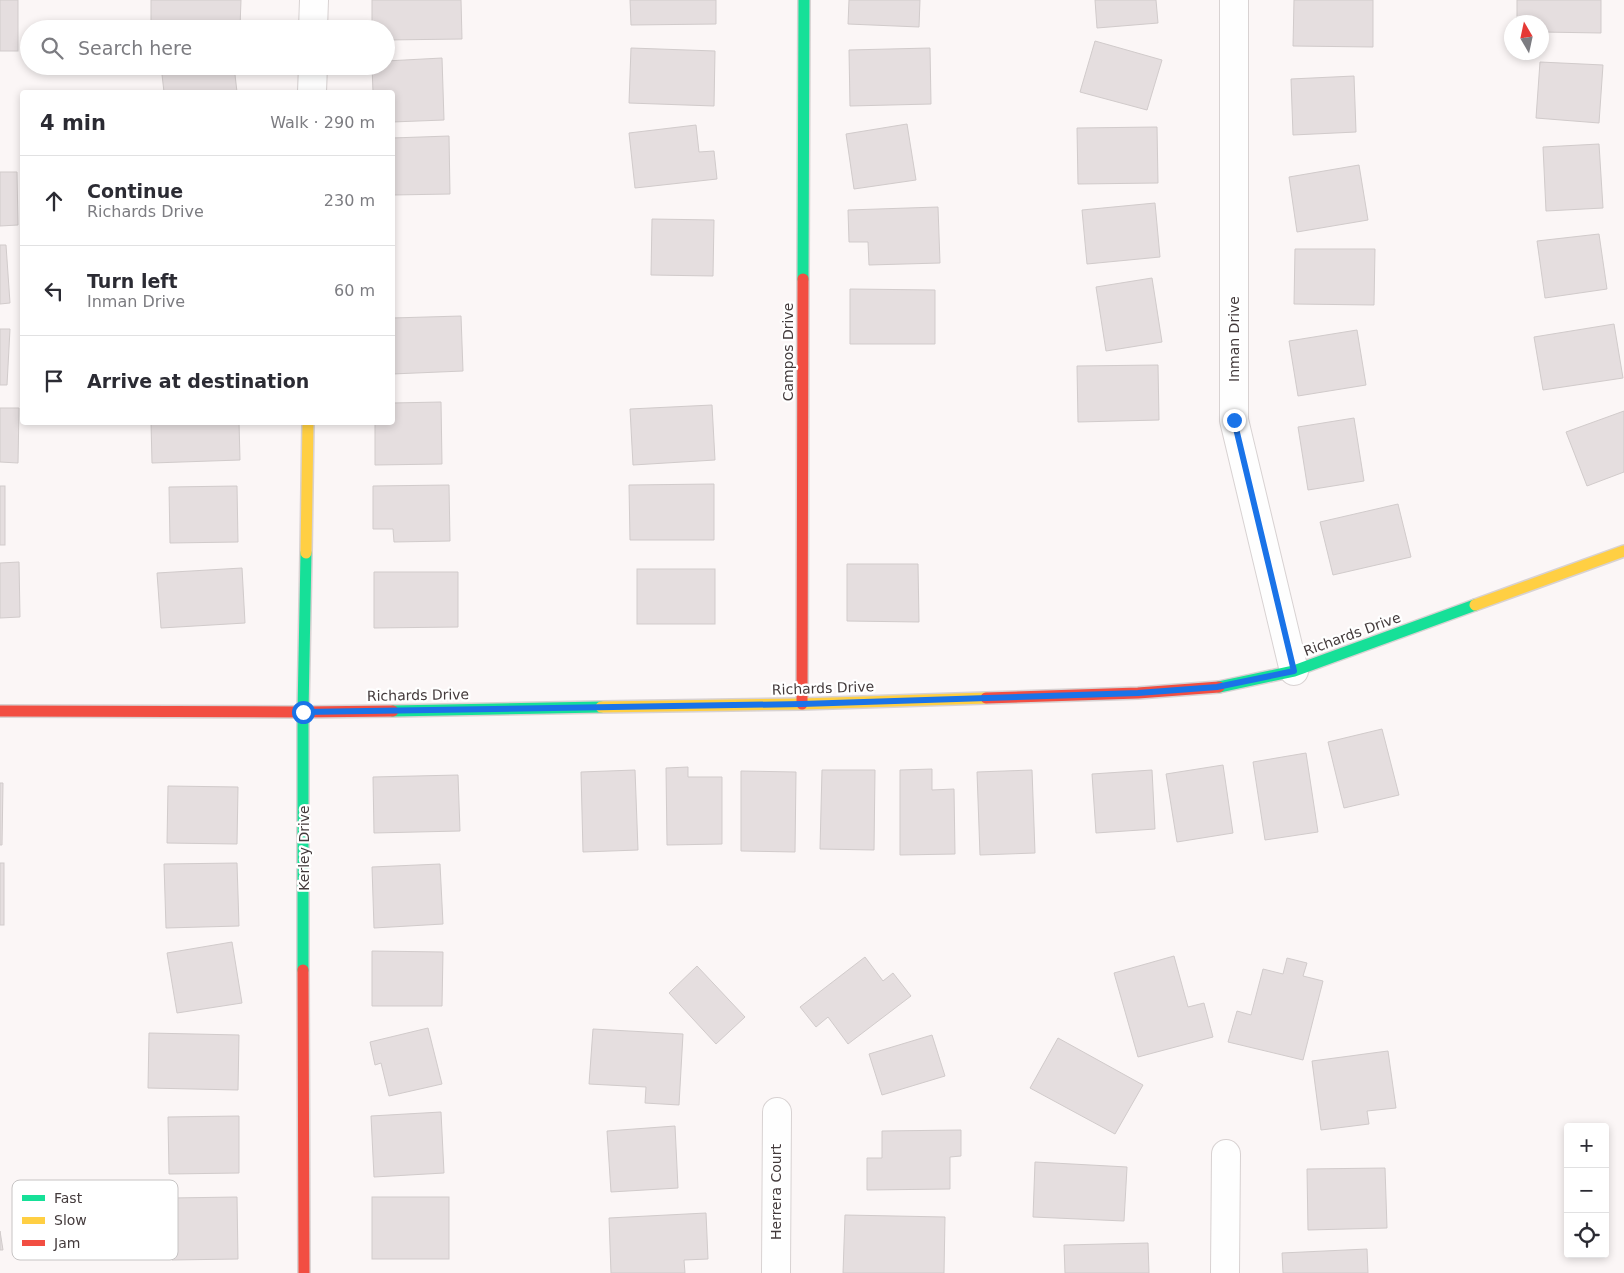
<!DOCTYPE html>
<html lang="en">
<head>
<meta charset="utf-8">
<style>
  :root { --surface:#fff; --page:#f7f7f7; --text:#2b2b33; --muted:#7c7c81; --line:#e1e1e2 }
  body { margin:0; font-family:"DejaVu Sans",sans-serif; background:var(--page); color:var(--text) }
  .controls { position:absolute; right:15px; bottom:15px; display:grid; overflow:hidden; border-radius:5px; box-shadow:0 2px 8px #0003 }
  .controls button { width:45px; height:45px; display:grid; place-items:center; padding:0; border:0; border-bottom:1px solid var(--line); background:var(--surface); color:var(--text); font:25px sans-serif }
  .compass { position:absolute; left:1504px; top:15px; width:45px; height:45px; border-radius:50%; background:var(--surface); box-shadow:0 2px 8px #0003; rotate:351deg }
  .stop { position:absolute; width:15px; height:15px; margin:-11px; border:4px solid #1a73e8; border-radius:50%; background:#fff }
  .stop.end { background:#1a73e8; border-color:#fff; box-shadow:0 1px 5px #0008 }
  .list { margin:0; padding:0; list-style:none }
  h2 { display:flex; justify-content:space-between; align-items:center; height:65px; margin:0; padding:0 20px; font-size:21px }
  h2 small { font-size:16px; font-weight:400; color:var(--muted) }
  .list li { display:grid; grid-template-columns:32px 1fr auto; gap:15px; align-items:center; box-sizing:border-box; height:90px; padding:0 20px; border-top:1px solid var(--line) }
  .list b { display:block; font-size:19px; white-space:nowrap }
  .list p { margin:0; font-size:16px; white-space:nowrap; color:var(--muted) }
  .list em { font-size:16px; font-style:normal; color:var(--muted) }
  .icon { flex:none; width:28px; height:28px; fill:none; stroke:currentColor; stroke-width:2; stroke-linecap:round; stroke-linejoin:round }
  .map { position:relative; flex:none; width:1624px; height:1273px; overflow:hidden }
  .search { position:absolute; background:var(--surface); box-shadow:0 2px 8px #0003; left:20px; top:20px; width:375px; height:55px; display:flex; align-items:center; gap:12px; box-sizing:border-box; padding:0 18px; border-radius:28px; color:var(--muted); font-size:19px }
  .panel { position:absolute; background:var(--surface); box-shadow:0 2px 8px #0003; left:20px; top:90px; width:375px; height:335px; border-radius:5px }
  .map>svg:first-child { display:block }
  .building { fill:#e5dedf; stroke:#d1cbcb }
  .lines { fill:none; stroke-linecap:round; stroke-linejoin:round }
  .street-casing { stroke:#d8d2d2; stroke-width:30 }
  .fast-casing { stroke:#d8d2d2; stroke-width:14 }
  .slow-casing { stroke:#d8d2d2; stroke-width:14 }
  .jam-casing { stroke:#d8d2d2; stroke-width:14 }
  .street { stroke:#fefefe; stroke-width:28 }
  .fast { stroke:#16e098; stroke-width:11 }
  .slow { stroke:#ffcf43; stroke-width:11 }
  .jam { stroke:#f24e42; stroke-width:11 }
  .route { stroke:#1a73e8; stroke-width:6 }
  .labels { text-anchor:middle; stroke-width:4.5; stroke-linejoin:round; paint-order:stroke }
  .street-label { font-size:14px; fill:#433a3b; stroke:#fff }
  .key { fill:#fff; stroke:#c7c4c4; stroke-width:1 }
  .key-label { font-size:14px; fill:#433a3b }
</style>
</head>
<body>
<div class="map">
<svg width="1624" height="1273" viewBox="0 0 1624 1273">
  <rect width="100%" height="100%" fill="#fbf6f6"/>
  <g class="building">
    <rect x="0" y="0" width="18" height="51"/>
    <path d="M151,0h90l-1,27 -89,-1z"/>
    <path d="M372,0h89l1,39 -76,1v-11h-14z"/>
    <path d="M630,0h86v24l-85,1z"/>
    <path d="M849,0h71l-1,27 -71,-3z"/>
    <path d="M1095,0h61l2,23 -61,5z"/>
    <path d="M1294,0h79v47l-80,-1z"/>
    <path d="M1517,0h84v33l-59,-1v-10h-25z"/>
    <path d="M1095,41l67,19 -15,50 -67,-18z"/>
    <path d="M631,48l84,3 -1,55 -85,-3z"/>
    <path d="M930,48l1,56 -81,2 -1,-56z"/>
    <path d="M442,58l2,62 -52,2v-30h-19l-1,-26h14v-5z"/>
    <path d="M1540,62l63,3 -4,58 -63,-5z"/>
    <path d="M161,66h73l3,26h-73z"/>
    <path d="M1354,76l2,56 -63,3 -2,-56z"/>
    <path d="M907,124l9,56 -62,9 -8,-55z"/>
    <path d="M696,125l3,27 15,-1 3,28 -82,9 -6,-55z"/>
    <path d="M1157,127l1,56 -80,1 -1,-56z"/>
    <path d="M449,136l1,58 -58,1v-57z"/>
    <path d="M1599,144l4,64 -57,3 -3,-64z"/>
    <path d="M1359,165l9,55 -71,12 -8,-55z"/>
    <path d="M0,172h17l1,53 -18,1z"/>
    <path d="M1155,203l5,54 -73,7 -5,-54z"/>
    <path d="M938,207l2,56 -71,2 -1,-23h-19l-1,-32z"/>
    <path d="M652,219l62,1 -1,56 -62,-1z"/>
    <path d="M1599,234l8,55 -62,9 -8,-57z"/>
    <path d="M0,245h6l4,58 -10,1z"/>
    <path d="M1295,249h80l-1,56 -80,-1z"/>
    <path d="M1152,278l10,64 -56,9 -10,-64z"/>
    <path d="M850,289l85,1v54h-85z"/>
    <path d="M461,316l2,55 -71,3v-56z"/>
    <path d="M1614,324l9,54 -80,12 -9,-53z"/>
    <path d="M0,329h10l-3,56h-7z"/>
    <path d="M1357,330l9,55 -68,11 -9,-55z"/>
    <path d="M1158,365l1,55 -81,2 -1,-56z"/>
    <path d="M441,402l1,62 -67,1v-43h17v-19z"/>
    <path d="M712,405l3,55 -82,5 -3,-56z"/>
    <path d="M0,408h19l-1,55 -18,-1z"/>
    <path d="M1624,411v61l-37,14 -21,-54z"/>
    <path d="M1354,418l10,63 -56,9 -10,-63z"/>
    <path d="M151,422h88l1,38 -88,3z"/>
    <path d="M714,484v56h-84l-1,-55z"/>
    <path d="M449,485l1,56 -56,1 -1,-13h-20v-43z"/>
    <rect x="0" y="486" width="5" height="59"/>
    <path d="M237,486l1,56 -68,1 -1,-56z"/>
    <path d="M1398,504l13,53 -78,18 -13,-53z"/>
    <path d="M19,562l1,55 -20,1v-55z"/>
    <path d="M847,564h71l1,58 -72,-1z"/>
    <path d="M242,568l3,55 -84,5 -4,-55z"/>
    <rect x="637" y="569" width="78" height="55"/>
    <path d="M374,572h84v55l-84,1z"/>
    <path d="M1382,729l17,66 -55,13 -16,-66z"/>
    <path d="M1306,753l12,79 -53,8 -12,-78z"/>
    <path d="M1223,765l10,68 -56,9 -11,-68z"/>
    <path d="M688,767v10h34v67l-55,1 -1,-77z"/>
    <path d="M932,769v21l22,-1 1,65 -55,1v-85z"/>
    <path d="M635,770l3,80 -55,2 -2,-80z"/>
    <path d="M822,770h53l-1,80 -54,-1z"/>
    <path d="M1032,770l3,83 -55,2 -3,-83z"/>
    <path d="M1152,770l3,59 -59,4 -4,-59z"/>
    <path d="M741,771l55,1 -1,80 -54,-1z"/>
    <path d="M458,775l2,56 -86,2 -1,-56z"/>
    <path d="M0,783h3l-1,62h-2z"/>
    <path d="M168,786l70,1 -1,57 -70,-1z"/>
    <rect x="0" y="863" width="4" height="62"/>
    <path d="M237,863l2,63 -73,2 -2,-64z"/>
    <path d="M440,864l3,60 -69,4 -2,-61z"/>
    <path d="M232,942l10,61 -65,10 -10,-60z"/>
    <path d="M372,951l71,1 -1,54h-70z"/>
    <path d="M1174,956l14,51 16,-4 9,34 -75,20 -24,-84z"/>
    <path d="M865,957l18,24 10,-8 18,23 -63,48 -20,-27 -12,10 -16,-20z"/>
    <path d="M1287,958l20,5 -4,13 20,5 -20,79 -75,-18 9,-31 14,4 12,-46 20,5z"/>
    <path d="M697,966l48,51 -29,27 -47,-51z"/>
    <path d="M428,1028l14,56 -53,12 -8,-33 -6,2 -5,-23z"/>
    <path d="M593,1029l90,5 -4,71 -34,-2 1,-16 -57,-3z"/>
    <path d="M149,1033l90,2 -1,55 -90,-2z"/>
    <path d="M932,1035l13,41 -63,19 -13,-41z"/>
    <path d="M1058,1038l85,47 -28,49 -85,-46z"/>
    <path d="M1388,1051l8,57 -29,3 2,13 -48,6 -9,-69z"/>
    <path d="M441,1112l3,61 -70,4 -3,-61z"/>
    <path d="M239,1116v57l-70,1 -1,-57z"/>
    <path d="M675,1126l3,62 -67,4 -4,-61z"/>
    <path d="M961,1130v26l-11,1v32l-83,1v-32h15v-27z"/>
    <path d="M1035,1162l92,5 -3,54 -91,-4z"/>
    <path d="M1385,1168l2,60 -79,2 -1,-61z"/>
    <path d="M237,1197l1,62 -66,1 -1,-62z"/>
    <rect x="372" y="1197" width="77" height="62"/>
    <path d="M706,1213l2,46 -24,1 1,13h-74l-2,-55z"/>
    <path d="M845,1215l100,2 -1,56h-101z"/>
    <path d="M0,1231l3,19h-3z"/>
    <path d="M1148,1243l1,30h-84l-1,-28z"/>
    <path d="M1367,1249l1,24h-85l-1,-20z"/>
  </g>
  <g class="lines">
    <g class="street-casing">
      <g id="street">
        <path d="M1234,0v420l60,251"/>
        <path d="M313,29l1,-29"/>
        <path d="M312,92l1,-26"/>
        <path d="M776,1273l1,-161"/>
        <path d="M1225,1273l1,-119"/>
      </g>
    </g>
    <g class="fast-casing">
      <g id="fast">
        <path d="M803,279l1,-279"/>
        <path d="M1219,687l75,-16 181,-66"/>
        <path d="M393,711l208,-4"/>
        <path d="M303,970v-258l3,-159"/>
      </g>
    </g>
    <g class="slow-casing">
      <g id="slow">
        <path d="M306,553l2,-131"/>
        <path d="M1475,605l149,-54"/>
        <path d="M601,707l201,-3 184,-6"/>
      </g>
    </g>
    <g class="jam-casing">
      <g id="jam">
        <path d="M986,698l152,-5 81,-6"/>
        <path d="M802,704l1,-425"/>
        <path d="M0,711l303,1 90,-1"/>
        <path d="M303,970l1,303"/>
      </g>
    </g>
    <use href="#street" class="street"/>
    <use href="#fast" class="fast"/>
    <use href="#slow" class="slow"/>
    <use href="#jam" class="jam"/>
  </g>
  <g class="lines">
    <path class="route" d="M303,712l499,-8 336,-11 79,-6 77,-16 -60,-251"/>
  </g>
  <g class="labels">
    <g class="street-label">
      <text transform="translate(1234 339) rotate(-90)" y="5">Inman Drive</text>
      <text transform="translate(788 352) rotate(-90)" y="5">Campos Drive</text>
      <text transform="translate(1352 634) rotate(-20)" y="5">Richards Drive</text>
      <text transform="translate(823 688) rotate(-2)" y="5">Richards Drive</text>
      <text transform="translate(418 695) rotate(-1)" y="5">Richards Drive</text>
      <text transform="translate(304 848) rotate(-90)" y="5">Kerley Drive</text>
      <text transform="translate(776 1192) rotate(-90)" y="5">Herrera Court</text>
    </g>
  </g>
  <rect x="12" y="1180" width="166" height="80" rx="8" class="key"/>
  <rect x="22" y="1195" width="23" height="6" fill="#16e098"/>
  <rect x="22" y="1217" width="23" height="7" fill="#ffcf43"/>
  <rect x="22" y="1240" width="23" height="6" fill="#f24e42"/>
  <g class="key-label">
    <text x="54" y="1203">Fast</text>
    <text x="54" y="1225">Slow</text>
    <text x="54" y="1248">Jam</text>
  </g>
</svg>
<div class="controls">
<button>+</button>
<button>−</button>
<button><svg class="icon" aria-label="locate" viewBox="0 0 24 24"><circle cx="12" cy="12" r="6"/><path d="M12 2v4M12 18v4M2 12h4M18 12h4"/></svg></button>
</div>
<svg class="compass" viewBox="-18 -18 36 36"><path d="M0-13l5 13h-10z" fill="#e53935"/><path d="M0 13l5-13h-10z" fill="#7c7c81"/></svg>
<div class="stop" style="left:303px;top:712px"></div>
<div class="stop end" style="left:1234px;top:420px"></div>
<div class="search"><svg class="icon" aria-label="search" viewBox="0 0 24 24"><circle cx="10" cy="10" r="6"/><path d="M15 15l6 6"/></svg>Search here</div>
<section class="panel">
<h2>4 min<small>Walk · 290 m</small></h2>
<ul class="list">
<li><svg class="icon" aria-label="ahead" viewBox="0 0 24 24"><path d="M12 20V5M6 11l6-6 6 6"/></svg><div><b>Continue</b><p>Richards Drive</p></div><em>230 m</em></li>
<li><svg class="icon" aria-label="left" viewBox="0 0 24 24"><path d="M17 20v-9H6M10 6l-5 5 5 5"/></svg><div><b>Turn left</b><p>Inman Drive</p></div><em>60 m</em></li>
<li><svg class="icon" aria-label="arrive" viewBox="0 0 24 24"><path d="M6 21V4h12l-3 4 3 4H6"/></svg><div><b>Arrive at destination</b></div></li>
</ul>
</section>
</div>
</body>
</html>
